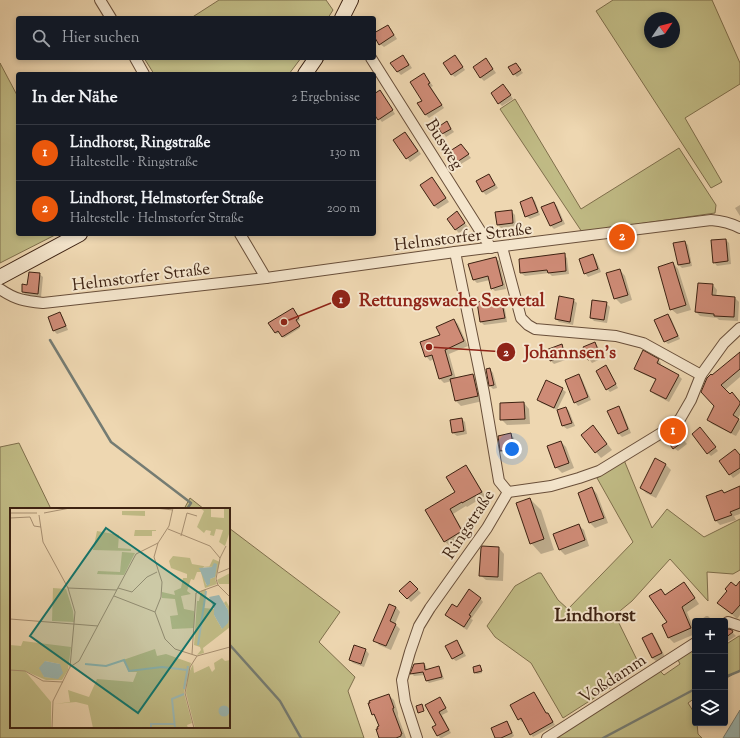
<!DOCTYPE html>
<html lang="de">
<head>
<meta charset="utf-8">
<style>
  :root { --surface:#171b24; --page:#20242c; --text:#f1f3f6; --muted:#9ea1a6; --line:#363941; --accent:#ea580c }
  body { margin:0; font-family:"Sorts Mill Goudy",serif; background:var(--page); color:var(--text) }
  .controls { position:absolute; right:12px; bottom:12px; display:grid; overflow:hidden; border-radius:4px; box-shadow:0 2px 6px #0003 }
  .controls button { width:36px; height:36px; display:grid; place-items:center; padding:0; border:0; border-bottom:1px solid var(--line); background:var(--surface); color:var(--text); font:20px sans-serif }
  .compass { position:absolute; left:644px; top:12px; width:36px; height:36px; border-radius:50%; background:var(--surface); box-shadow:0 2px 6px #0003; rotate:55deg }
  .you { position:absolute; left:512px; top:449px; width:14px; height:14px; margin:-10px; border:3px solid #fff; border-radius:50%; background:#1a73e8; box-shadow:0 0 0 6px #1a73e833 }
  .badge { display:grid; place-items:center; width:26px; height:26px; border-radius:50%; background:var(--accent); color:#fff; font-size:13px; font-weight:700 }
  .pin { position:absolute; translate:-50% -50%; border:2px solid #fff; box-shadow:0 1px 4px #0006 }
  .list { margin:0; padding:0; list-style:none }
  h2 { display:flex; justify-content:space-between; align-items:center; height:52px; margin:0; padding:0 16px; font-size:17px }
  h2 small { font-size:13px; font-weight:400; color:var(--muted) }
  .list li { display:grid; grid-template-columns:26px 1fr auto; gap:12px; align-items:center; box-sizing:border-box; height:56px; padding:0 16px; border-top:1px solid var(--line) }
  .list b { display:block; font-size:15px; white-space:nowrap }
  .list p { margin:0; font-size:13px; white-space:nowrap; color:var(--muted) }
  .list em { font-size:13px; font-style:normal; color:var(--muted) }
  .icon { flex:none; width:22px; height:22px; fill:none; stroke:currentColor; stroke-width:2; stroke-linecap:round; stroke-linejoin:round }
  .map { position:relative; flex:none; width:740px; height:738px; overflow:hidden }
  .search { position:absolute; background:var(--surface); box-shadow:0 2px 6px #0003; left:16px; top:16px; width:360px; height:44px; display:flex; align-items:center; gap:10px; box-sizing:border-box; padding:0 14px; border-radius:4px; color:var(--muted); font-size:15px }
  .panel { position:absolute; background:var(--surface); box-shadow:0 2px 6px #0003; left:16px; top:72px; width:360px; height:164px; border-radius:4px }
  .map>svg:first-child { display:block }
  .green { fill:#c1bc86; stroke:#7f6f4c; fill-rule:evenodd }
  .water { fill:#9bb8b4; stroke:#757c73 }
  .shadow { fill:#0003 }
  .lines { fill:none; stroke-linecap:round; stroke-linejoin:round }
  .stream { stroke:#757c73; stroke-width:2.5 }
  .building { fill:#ce8b76; stroke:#3d2212 }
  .street-casing { stroke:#694f3a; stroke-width:12 }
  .secondary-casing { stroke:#3d2212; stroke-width:16 }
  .street { stroke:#f4e5cc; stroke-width:10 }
  .secondary { stroke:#f4e5cc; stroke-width:14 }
  .labels { text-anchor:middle; stroke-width:4; stroke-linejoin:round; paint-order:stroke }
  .street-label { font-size:17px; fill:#3d2212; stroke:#f4e5cc }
  .quarter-label { font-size:19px; font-weight:bold; fill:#3d2212; stroke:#f4e5cc }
  .inset-river { fill:none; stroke:#9bb8b4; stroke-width:2 }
  .inset-road { fill:none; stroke:#a78f71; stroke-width:1 }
  .view { fill:#0f766e; fill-opacity:0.15; stroke:#0f766e; stroke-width:2 }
  .inset-edge { fill:none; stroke:#3d2212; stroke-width:2 }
  .leader { fill:none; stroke:#8f2418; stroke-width:1.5 }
  .callout-dot { fill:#8f2418; stroke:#f4e5cc; stroke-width:1.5 }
  .mark-label { font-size:12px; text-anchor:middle; font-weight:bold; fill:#fff }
  .callout-label { font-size:18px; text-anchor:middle; font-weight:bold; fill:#8f2418; stroke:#f4e5cc; stroke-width:4; stroke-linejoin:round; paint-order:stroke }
</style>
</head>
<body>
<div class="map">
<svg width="740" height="738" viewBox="0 0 740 738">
  <rect width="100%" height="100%" fill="#eed7b1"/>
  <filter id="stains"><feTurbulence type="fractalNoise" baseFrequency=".005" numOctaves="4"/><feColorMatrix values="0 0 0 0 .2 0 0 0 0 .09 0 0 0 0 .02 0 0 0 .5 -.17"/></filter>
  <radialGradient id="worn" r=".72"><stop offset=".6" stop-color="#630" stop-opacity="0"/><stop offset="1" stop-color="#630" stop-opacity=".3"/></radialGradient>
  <g class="green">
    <path d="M219,0h107l7,10 -5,8h-137z"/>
    <path d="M613,0h99l28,63v21l-55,34 37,64 -11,6 -115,-177zM650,18h24v24h-24z"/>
    <path d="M144,58h157l-12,16h-135z"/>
    <path d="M0,63l18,34v137h39l-57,29z"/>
    <path d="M515,99l66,110 98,-61 37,57 -1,8 -133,19 -82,-123z"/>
    <path d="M19,443l32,66h-40v218h218v-199l111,84 -21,30 36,35 -7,14 16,47h-364v-291z"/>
    <path d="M624,460l28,68 15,-19 37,28 36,-18v51l-7,4 -26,-2 1,29 -38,-42 -38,42 -17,14 26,53 -78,50 -32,-55 -36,-26 -8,-11 28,-40 23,-13h3l17,27 10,9 65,-67 -36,-64z"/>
    <path d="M190,498l14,11h-20z"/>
    <path d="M739,636h1v34l-15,9v-34z"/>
    <path d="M692,648l3,4v46l-7,5 7,11v9h2l1,11 4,4h-151l108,-68 5,5 16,-11 -3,-6z"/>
  </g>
  <path class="water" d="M740,710v28h-17z"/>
  <g class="shadow">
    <path d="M388,26l3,3 6,10 -13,8 -4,-3z"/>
    <path d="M403,56l3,3 6,9 -11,7 -3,-3 -6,-9z"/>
    <path d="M455,56l10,14 -10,7 -4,-3z"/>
    <path d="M486,60l3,3 7,10 -12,8 -4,-4z"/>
    <path d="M516,64l7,9 -6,4 -3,-3z"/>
    <path d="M424,74l9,12 -2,1 13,21 -15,10 -3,-3 -3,-14z"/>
    <path d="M507,89l6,10 -11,7 -3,-3z"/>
    <path d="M374,95h9l12,19 -13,8 -8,-10z"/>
    <path d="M447,123l7,9 -8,5 -7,-10z"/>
    <path d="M408,136l13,18 -11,8 -16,-22z"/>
    <path d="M461,145l10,13 -10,6 -3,-3z"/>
    <path d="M488,175l4,4 6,9 -12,7 -3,-3 -6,-10z"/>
    <path d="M432,178l3,4 14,20 -11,7 -4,-3 -13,-20z"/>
    <path d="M532,198l3,3 5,14 -10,4 -4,-3z"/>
    <path d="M554,203l3,3 8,18 -11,5 -3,-3 -8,-18z"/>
    <path d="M740,205v11l-5,-8z"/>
    <path d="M511,211l4,4 1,11 -15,2 -3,-3z"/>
    <path d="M457,213l11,14 -9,6 -4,-4z"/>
    <path d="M726,240l3,3 2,21 -14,2 -3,-4z"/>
    <path d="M685,242l3,3 4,21 -10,2 -3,-3z"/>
    <path d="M564,255l3,3 2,16 -17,2 -3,-3 -24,3 -4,-3z"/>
    <path d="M593,255l3,4 5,13 -13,5 -3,-4z"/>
    <path d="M495,258l4,3 7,28 -11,2 -3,-3 -2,-8 -13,3 -3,-3 -4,-15z"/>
    <path d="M673,263l5,6 13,41 -14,4 -6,-5z"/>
    <path d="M620,270l5,6 7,24 -11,4 -6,-6z"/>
    <path d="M39,274l4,3 -2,20 -15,-2 -3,-3z"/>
    <path d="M713,285l4,5 -1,7 19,1 4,4 -1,19 -19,-1 -2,-2 -17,-2 -4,-4z"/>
    <path d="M501,299l3,4 3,19 -23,3 -3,-3 -3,-19z"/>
    <path d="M573,300l4,3 -4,22 -14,-3 -3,-3z"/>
    <path d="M606,303l4,4 -3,16 -13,-2 -3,-3z"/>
    <path d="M294,310l6,10 -4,2 4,6 -16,10 -4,-6 -3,2 -1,-1 -6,-10z"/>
    <path d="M60,313l3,4 5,13 -11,4 -3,-3 -5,-13z"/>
    <path d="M667,315l4,3 9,21 -12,5 -3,-3z"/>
    <path d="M454,320l4,4 10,22 -19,8 7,25 17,-4 5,5 5,21 -22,5 -5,-5 -4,-20 -8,2 -4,-4 -6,-20 -4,2 -4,-5z"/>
    <path d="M595,343l3,4 5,11 -11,5 -3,-4z"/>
    <path d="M561,346l4,3 3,10 -14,5 -3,-3z"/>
    <path d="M740,353v24l-15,13 5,5 10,7v13l-3,4 3,2v8l-4,7 -24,-12 -4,-4 7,-14 -3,-30z"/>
    <path d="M658,360l3,3 -1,3 18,9 4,4 -13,23 -15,-8 -3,-4 5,-10 -17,-8 -3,-3z"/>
    <path d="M606,367l3,3 9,18 -8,4 -3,-3z"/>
    <path d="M490,369l3,4 4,15 -4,1 -3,-3z"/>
    <path d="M579,375l3,4 9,21 -13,6 -3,-4z"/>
    <path d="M562,389l4,3 -9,18 -16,-7 -3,-4z"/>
    <path d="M524,403l5,6 1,15 -23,1 -6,-6z"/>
    <path d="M566,408l3,3 6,15 -8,3 -4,-3 -5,-15z"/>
    <path d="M618,408l4,3 9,22 -9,4 -4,-4z"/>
    <path d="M462,419l3,3 2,12 -10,2 -4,-3 -2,-13z"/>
    <path d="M598,432l14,18 -11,8 -19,-23z"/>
    <path d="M677,432l10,12 -9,7 -4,-3z"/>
    <path d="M703,432l15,19 -7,5 -3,-3z"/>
    <path d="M510,434l4,4 2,14 -11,2 -4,-3z"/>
    <path d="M561,442l5,5 8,21 -12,5 -6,-6z"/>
    <path d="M740,456v17l-7,5 -13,-17z"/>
    <path d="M655,459l11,6 5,5 -15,28 -10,-5 -5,-5z"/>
    <path d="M465,467l5,4 15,25 -18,11 -1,-1 -13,8 13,21 -17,10 -5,-4 -18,-31 30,-18z"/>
    <path d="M592,488l5,6 11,29 -13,5 -5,-5 -11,-30z"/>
    <path d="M740,488v26l-6,2 2,4 -16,5 -4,-4 -9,-24 15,-6 3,2z"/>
    <path d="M530,499l11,11 13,40 -13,4 -10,-11z"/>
    <path d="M578,525l6,5 5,16 -24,9 -5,-5 -6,-15z"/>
    <path d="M499,548l5,6 -1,27 -17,-1 -6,-5z"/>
    <path d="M410,582l11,11 -10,9 -10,-11z"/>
    <path d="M684,583l5,6 10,15 -12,8 8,20v2l-21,9 -5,-5 -6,-13 6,-2 -8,-33 5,5z"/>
    <path d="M740,585v30l-3,4 -13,-12 12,-20z"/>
    <path d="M480,598l3,4 -12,17 2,1 -6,10 -18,-12 -3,-4 11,-5z"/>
    <path d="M396,607l4,5 -5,12 5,5 -9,21 -12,-5 -4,-5z"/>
    <path d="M706,616h2l5,5h-14z"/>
    <path d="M725,631h6l5,5 -11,7z"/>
    <path d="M652,634l3,3 10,20 -9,4 -4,-3 -9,-19z"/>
    <path d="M456,641l4,4 6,11 -10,5 -4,-3z"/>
    <path d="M355,646l11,4 3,4 -5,13 -11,-4 -3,-3z"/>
    <path d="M424,664l2,2 1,5 11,-4 3,3 3,9 -15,4 -2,-2 -2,-6 -11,1 -2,-2 3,-9z"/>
    <path d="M480,666l1,2 1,5 -5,1 -2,-1z"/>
    <path d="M534,693l2,2 11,19 3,2 5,9 -22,12 -2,-3 -7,-13 -2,1 -3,-3z"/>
    <path d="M388,695l6,5 4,13v3l8,22h-26l1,-11 -4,-9 -4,-4z"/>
    <path d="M439,699l4,3 5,10 -6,3 9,18 -9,5h-2l-2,-3z"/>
    <path d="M506,722l4,4 4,10 -3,2h-15z"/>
  </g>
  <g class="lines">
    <g class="stream">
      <path d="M50,340l61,102 80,61 -4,6"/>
      <path d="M229,644l51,57 21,37"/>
      <path d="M725,677l15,-6"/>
      <path d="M603,738l92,-49"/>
    </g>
  </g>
  <g class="building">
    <path d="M388,25l6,10 -15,10 -5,-9v-3z"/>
    <path d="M403,55l6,10 -12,7 -7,-9z"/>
    <path d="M455,55l8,12 -12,8 -8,-12z"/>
    <path d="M486,58l7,11 -13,9 -7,-11z"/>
    <path d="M516,63l5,7 -8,5 -5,-8z"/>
    <path d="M424,73l6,10 -2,1 14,21 -17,10 -8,-12 5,-2 -12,-19z"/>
    <path d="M503,84l8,11 -13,9 -7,-11z"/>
    <path d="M380,90l13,20 -15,10 -4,-6v-20z"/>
    <path d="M447,121l4,8 -9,5 -4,-7z"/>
    <path d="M405,132l13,19 -12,8 -13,-19z"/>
    <path d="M461,144l8,10 -12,8 -7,-11z"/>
    <path d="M489,174l6,11 -13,7 -6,-11z"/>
    <path d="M432,177l14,21 -12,8 -14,-21z"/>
    <path d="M532,197l6,15 -13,5 -5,-15z"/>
    <path d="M554,202l8,19 -12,5 -9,-19z"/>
    <path d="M512,210l1,13 -16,2 -2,-13z"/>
    <path d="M457,211l8,12 -10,7 -8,-11z"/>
    <path d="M726,239l2,22 -15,2 -2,-23z"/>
    <path d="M685,241l5,22 -12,2 -5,-22z"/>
    <path d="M565,253l1,18 -18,2 -1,-3 -27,3 -1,-14z"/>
    <path d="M593,254l5,15 -14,5 -5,-15z"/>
    <path d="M496,257l7,28 -12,4 -3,-13 -15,4 -5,-16z"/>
    <path d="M673,262l13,43 -16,5 -12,-43z"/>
    <path d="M620,269l8,26 -14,4 -8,-26z"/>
    <path d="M29,272l11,1 -2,21 -16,-2v-8l5,1z"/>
    <path d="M698,283l15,1 -1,11 23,2 -1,20 -20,-1v-2l-19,-2z"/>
    <path d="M559,296l15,3 -4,23 -15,-3z"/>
    <path d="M501,298l4,20 -25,4 -3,-20z"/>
    <path d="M592,300l15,2 -3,18 -14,-2z"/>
    <path d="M293,308l6,10 -3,2 4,6 -18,11 -4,-6 -3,2 -7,-10z"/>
    <path d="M60,312l6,14 -13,5 -5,-14z"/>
    <path d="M668,314l10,22 -14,6 -10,-22z"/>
    <path d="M454,319l10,22 -19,9 7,25 -13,4 -7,-24 -7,2 -5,-15 20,-7 -4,-8z"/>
    <path d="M595,342l5,13 -12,5 -5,-13z"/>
    <path d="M562,344l3,12 -15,5 -4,-11z"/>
    <path d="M643,350l16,9 -2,4 22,12 -13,24 -16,-8 6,-12 -22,-10z"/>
    <path d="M740,352v17l-19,16 9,9 2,-2 8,10v2l-7,11 6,4 -8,14 -24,-13 7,-14 -13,-14 6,-14 4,-4 1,1z"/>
    <path d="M606,365l10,19 -10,6 -10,-19z"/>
    <path d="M490,368l4,17 -5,1 -3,-17z"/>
    <path d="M473,374l5,22 -23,5 -5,-22z"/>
    <path d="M579,374l9,23 -14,6 -9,-23z"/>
    <path d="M546,380l17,8 -9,20 -17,-8z"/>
    <path d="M524,402l1,17 -25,1v-17z"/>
    <path d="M619,406l9,23 -10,5 -11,-23z"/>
    <path d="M566,407l6,16 -10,3 -5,-16z"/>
    <path d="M462,418l2,13 -12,2 -2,-13z"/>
    <path d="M593,425l14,19 -12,9 -14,-18z"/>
    <path d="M700,427l16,20 -9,7 -15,-20z"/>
    <path d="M677,431l7,10 -11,8 -7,-10z"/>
    <path d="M511,433l3,16 -14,2 -2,-15z"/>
    <path d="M561,441l8,22 -14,5 -8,-22z"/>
    <path d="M735,449l5,6v13l-11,7 -10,-14z"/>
    <path d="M655,458l11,6 -15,30 -11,-6z"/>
    <path d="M466,465l16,27 -20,11v-1l-12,7 12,22 -18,11 -19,-32 30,-18 -9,-15z"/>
    <path d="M740,486v22l-10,4 2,3 -17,6 -9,-25 16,-6 2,3z"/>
    <path d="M592,487l12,31 -15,5 -11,-30z"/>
    <path d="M530,498l14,41 -14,5 -14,-41z"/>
    <path d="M579,524l6,16 -26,10 -6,-16z"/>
    <path d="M482,546l17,1 -1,30 -19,-1 2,-28z"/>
    <path d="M410,581l8,8 -11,10 -8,-8z"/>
    <path d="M740,581v24l-8,9 -15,-11 10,-12 -2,-2 6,-7 5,4z"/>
    <path d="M684,582l11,16 -13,9 9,21 -23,10 -6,-13 5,-3 -18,-26 12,-7 4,6z"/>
    <path d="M469,589l12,9 -12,17 2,1 -7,11 -19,-12 7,-11 5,3z"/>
    <path d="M389,604l7,3 -6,14 6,3 -10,22 -13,-5z"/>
    <path d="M729,629l3,1 1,2 -8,6v-8z"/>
    <path d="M652,633l10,20 -10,5 -10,-20z"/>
    <path d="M457,640l6,13 -11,6 -7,-13z"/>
    <path d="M354,645l12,4 -5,15 -12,-4z"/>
    <path d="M424,663l1,7 14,-4 3,11 -16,4 -3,-9 -13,2 4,-10z"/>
    <path d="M480,665l2,6 -8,2 -1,-6z"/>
    <path d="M534,692l12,21h2l5,9 -23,13 -9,-17 -3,2 -8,-15z"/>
    <path d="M389,694l5,14h-1v2l9,24h-1v2l-5,2h-17l-3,-9h2l-1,-2 2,-1 -5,-12 -2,1 -4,-12h2l-1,-2z"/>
    <path d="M440,697l6,11 -7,4 10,18 -12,6 -5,-9 4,-2 -11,-20z"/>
    <path d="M422,704l2,7 -6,2 -2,-7z"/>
    <path d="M507,721l5,12 -11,5h-6l-4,-10z"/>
  </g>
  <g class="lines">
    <g class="street-casing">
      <g id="street">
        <path d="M100,0l11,18"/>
        <path d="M135,58l9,16"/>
        <path d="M371,58l120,190"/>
        <path d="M240,234l26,44"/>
        <path d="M502,247l19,71 7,7 7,4 81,7 27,7 58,32"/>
        <path d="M455,252l29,141 15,88 9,11"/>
        <path d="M0,289c16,11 25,12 43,14l223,-25 189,-26 256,-32c11,1 20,3 29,8"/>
        <path d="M508,492l43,-6 28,-8 20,-7 72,-44 9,-8 11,-19 10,-25 23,-32 16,-15"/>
        <path d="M725,624l3,-2 12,4"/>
        <path d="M417,738l-12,-37 -3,-21 8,-28 9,-26 11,-18 57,-80 21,-36"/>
        <path d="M547,738l148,-95"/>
      </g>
    </g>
    <g class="secondary-casing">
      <g id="secondary">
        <path d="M342,18l9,-18"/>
        <path d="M305,74l11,-16"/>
        <path d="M0,277l80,-43"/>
      </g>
    </g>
    <use href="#street" class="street"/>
    <use href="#secondary" class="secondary"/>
  </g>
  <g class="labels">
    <g class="street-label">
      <text transform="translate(445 144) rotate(58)" y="6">Busweg</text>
      <text transform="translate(463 236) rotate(-7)" y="6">Helmstorfer Straße</text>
      <text transform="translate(141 276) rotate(-7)" y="6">Helmstorfer Straße</text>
      <text transform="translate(468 524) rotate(-57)" y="6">Ringstraße</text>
      <text transform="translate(612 678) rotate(-33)" y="6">Voßdamm</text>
    </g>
    <g class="quarter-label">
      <text x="595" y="621">Lindhorst</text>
    </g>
  </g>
  <g transform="translate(10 508)">
    <rect width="220" height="220" fill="#eed7b1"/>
    <path d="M190,0h11v9l13,1v-10h6v23l-5,15 -6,-4 4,-12 -7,-1 -2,7 -4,-1 1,-4 -5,-1 -2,3 -7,-6 7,-16zM112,3h23v5l-23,-1zM125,22h21v1h-4v5h-18zM87,23l22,4 -1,13 13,1v2l-38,-1zM112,44l13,1 -11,22 -27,-1 1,-3 22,1zM163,48l17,2 2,6 17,3 4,-8 7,3 -5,17 2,5 -12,4 -4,-16h-4l-3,8 -3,-1 -4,12 4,3 -10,2 3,13 10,2v17l-22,1 -2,-13 8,-1 -3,-16 -13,-1v-6l13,3 -1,-4 7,-3 2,-10h4v-4l-16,-6 -2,-7zM195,58l8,1 2,4v6l-5,2v5l-4,1 -2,-11 -4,-4zM220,65v11h-11l-2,-4zM43,80l13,1 7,22 1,11 -22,-1zM196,81l-2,19 10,1v6l8,14 6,-19 -4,-7 2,-2 4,7v19l-27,21 1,5 -7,2 4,-5 -1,-3 -6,-2 3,-44h2l2,-10zM13,133l48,6 -3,23 -6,10h-16l-21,-9 26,31v25l-41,1v-83l11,1zM35,153l15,3 -5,14 -11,-1 -2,-6zM145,141l2,7 9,-2 25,9 -7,30 8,30 -5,2 1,3h-95l-5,-23 -12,-3 -22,2 16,-2 -2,-12 21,7 8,-18 36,3 4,-10h-8l-6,-12zM212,150l3,3 5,-1v67l-35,1 -9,-35 2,-18 5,-11 1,9 15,-7 3,6 3,-3 -1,-6z" fill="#c1bc86" fill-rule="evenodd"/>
    <path d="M204,55l3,1 -2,13 -5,2v5l-3,2 -8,-18 13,-1zM209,87l9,15 1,8 -1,5 -6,6 -8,-14v-6l-5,-12zM35,153l15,3 3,9 -5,6 -14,-2 -5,-9zM208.5 203a5.5 5.5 0 1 1 11 0a5.5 5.5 0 1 1-11 0Z" fill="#9bb8b4"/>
    <path class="inset-river" d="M188,137l8,-54M75,156l21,2 18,-6 5,11 33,-4 25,3M174,181l4,-23M141,220v-4h24M165,220l-3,-29 12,-5"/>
    <path class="inset-road" d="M145,0l18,2M0,5h27M34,5l26,-5M29,7l4,27 25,46 7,24 -5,55 -17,34 -1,27M0,10l20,-1 4,9 7,1M158,21l42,17 10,12 -4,21 2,6 12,12M171,28l6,-23 10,3M210,50l6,-12M208,65l12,-5M58,80l49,2M108,80l14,4 15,-15 10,-5M104,88l41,16M145,104l6,-15 1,-15 -8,-25 4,-14 11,-17 4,-18M145,104l10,27 10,10 22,7 33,-9M0,111l88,7M182,146l4,-61 22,-8M60,159l9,-6 57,-107 22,-11M0,162l15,1 18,10 20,1M184,220l-9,-35 5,-26 7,-11"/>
    <path class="view" d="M96,20l109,76 -77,109 -108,-77z"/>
    <rect width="220" height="220" class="inset-edge"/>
  </g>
  <path class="leader" d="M284 322L341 299M429 347L506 352"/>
  <g class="callout-dot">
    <circle cx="284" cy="322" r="4"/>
    <circle cx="429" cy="347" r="4"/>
    <circle cx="341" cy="299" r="10"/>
    <circle cx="506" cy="352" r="10"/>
  </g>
  <g class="mark-label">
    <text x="341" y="303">1</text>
    <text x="506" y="356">2</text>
  </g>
  <g class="callout-label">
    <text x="452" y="306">Rettungswache Seevetal</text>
    <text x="570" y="358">Johannsen's</text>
  </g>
  <rect width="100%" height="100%" filter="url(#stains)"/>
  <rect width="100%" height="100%" fill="url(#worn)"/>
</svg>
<div class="controls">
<button>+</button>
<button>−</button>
<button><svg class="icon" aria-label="layers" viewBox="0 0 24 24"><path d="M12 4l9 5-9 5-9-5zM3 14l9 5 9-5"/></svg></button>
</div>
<svg class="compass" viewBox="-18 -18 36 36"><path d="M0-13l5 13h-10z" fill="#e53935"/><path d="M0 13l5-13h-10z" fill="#9ea1a6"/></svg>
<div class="you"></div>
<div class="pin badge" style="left:673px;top:431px">1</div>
<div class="pin badge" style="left:622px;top:237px">2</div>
<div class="search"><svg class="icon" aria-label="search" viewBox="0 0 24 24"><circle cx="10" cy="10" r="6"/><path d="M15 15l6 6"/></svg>Hier suchen</div>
<section class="panel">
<h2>In der Nähe<small>2 Ergebnisse</small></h2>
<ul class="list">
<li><span class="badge">1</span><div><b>Lindhorst, Ringstraße</b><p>Haltestelle · Ringstraße</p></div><em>130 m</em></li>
<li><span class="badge">2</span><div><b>Lindhorst, Helmstorfer Straße</b><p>Haltestelle · Helmstorfer Straße</p></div><em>200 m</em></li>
</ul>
</section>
</div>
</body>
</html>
